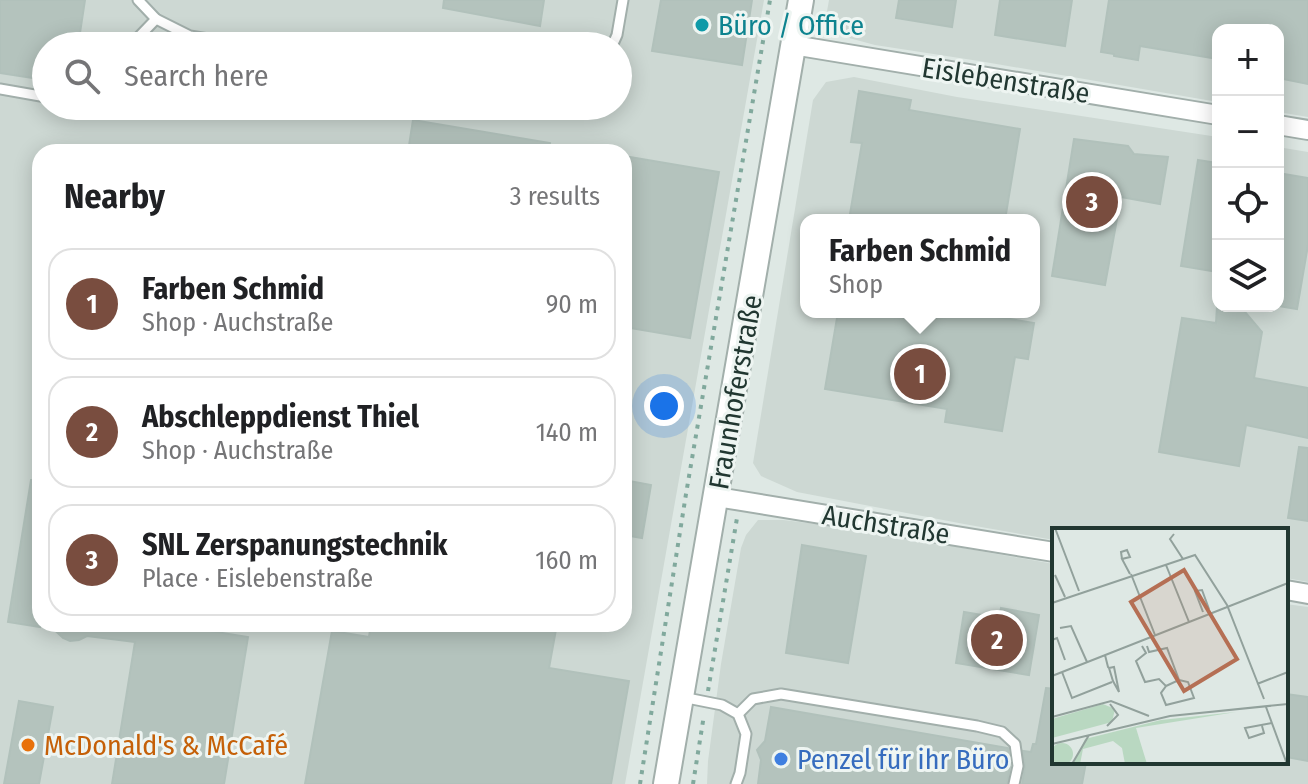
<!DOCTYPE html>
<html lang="en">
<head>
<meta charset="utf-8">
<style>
  :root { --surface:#fff; --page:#f6f6f6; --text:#202124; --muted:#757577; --line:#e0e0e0; --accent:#794d3f }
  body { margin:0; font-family:"Fira Sans Condensed",sans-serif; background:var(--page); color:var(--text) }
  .controls { position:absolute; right:24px; top:24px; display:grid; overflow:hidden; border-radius:16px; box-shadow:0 4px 20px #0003 }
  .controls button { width:72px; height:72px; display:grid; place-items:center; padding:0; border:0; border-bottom:2px solid var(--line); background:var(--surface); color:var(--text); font:40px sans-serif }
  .you { position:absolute; left:664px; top:406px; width:28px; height:28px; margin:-20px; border:6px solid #fff; border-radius:50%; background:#1a73e8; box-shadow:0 0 0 12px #1a73e833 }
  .badge { display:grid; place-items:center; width:52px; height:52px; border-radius:50%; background:var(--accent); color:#fff; font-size:26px; font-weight:700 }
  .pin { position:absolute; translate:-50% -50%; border:4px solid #fff; box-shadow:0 2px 8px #0006 }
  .popup { position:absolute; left:800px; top:214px; width:240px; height:104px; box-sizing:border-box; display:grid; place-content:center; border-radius:16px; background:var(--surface); filter:drop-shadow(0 2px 6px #0005); font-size:26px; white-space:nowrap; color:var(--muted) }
  .popup b { font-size:30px; color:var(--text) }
  .popup::after { content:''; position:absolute; left:50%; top:100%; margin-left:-16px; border:16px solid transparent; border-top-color:var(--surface) }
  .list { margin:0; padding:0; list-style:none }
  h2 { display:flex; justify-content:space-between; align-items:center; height:104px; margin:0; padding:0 32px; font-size:34px }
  h2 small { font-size:26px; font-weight:400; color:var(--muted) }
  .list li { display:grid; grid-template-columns:52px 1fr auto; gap:24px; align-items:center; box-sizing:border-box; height:112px; margin:0 16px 16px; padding:0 16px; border:2px solid var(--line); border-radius:24px }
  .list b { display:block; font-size:30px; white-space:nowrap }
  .list p { margin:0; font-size:26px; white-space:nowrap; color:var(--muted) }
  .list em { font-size:26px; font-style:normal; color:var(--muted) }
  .icon { flex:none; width:44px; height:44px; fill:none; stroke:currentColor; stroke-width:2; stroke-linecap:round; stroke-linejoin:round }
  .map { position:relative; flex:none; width:1308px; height:784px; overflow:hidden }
  .search { position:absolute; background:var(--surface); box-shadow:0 4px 20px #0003; left:32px; top:32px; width:600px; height:88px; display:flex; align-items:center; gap:20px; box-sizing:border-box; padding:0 28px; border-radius:44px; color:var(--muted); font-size:30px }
  .panel { position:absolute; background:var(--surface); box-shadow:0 4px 20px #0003; left:32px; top:144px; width:600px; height:488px; border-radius:24px }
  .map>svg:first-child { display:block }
  .built { fill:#cdd8d3; fill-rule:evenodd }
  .building { fill:#b4c3bd; stroke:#b1c1bb; stroke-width:2 }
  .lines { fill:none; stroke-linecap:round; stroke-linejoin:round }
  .service-casing { stroke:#a2afab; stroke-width:13 }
  .minor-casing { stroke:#a2afab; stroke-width:22 }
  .tertiary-casing { stroke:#a2afab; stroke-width:28 }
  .path { stroke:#81a99d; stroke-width:4; stroke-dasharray:4 6; stroke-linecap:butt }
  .service { stroke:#fff; stroke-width:9 }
  .minor { stroke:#fff; stroke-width:18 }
  .tertiary { stroke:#fff; stroke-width:24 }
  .culture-dot { fill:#0f9aa8; stroke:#eef5f2; stroke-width:3 }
  .food-dot { fill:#e8710a; stroke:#eef5f2; stroke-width:3 }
  .shop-dot { fill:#3f7fe0; stroke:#eef5f2; stroke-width:3 }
  .labels { text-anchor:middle; stroke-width:6; stroke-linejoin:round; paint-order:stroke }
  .culture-label { font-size:28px; fill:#0d838f; stroke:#eef5f2; text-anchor:start }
  .street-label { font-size:28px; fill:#213731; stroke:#eef5f2 }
  .food-label { font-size:28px; fill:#c56008; stroke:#eef5f2; text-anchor:start }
  .shop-label { font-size:28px; fill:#366cbe; stroke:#eef5f2; text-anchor:start }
  .inset-road { fill:none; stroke:#92a19c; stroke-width:2 }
  .view { fill:#b56f54; fill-opacity:0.15; stroke:#b56f54; stroke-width:4 }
  .inset-edge { fill:none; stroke:#213731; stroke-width:4 }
</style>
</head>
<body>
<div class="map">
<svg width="1308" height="784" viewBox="0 0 1308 784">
  <rect width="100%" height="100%" fill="#dee8e4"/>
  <g class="built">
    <path d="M0,0h764l-139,784h-625zM46,46h572v60h-572zM40,152h584v472h-584z"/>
    <path d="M829,0h479v117l-30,-5v-82h-60v72l-239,-41 -104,-16 -37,-10 -10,-7 -2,-11z"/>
    <path d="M854,77l103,20 261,40v169h60v-159l30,5v430l-22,-4v-48h-232v10l-90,-16 -167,-32 -36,-16 -8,-13 60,-363 13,-18zM806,220h228v92h-228z"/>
    <path d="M758,520h25l67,8 204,36v198h232v-158l22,3v177h-601l1,-23 13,-97 20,-116 5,-13z"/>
  </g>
  <g class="building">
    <path d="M0,0h85l-7,46h-32v34l-46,-7z"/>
    <path d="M444,0h100l-4,26 -97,-18z"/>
    <path d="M661,0h91l-10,65 -90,-14z"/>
    <path d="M899,0h57l-4,27 -56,-9z"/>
    <path d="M1000,0h72l-7,46 -70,-11z"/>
    <path d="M1109,0h199v84l-30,-6v-48h-60v29l-78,-13 -2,14 -24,-4v-2l-13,-2z"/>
    <path d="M859,91l52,9 -2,10 111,19 -15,91h-156l13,-77 -11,-1z"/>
    <path d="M413,120l137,23 -1,9h-141z"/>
    <path d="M1074,139l54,7 6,8 34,3 -8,47 -39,-7 -16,88 -53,-9z"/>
    <path d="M624,156l95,16 -29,166 -66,-11z"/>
    <path d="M1198,160l20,3v109l-37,-6z"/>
    <path d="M1278,173l30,5v67l-11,64 -19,-3z"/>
    <path d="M1217,306h23l22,26 -8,46 54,10v50l-62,-13 -7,41 -80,-14 23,-134 34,5z"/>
    <path d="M838,312h129l67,11 -6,36 -13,-2 -13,74 -57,-9 2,-13 -122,-20z"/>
    <path d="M1299,447l9,1v73l-20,-3z"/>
    <path d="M31,480l9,1v146l-32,-5z"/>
    <path d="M624,480l27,5 -9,53 -18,-3z"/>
    <path d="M802,545l64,11 -18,107 -62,-10z"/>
    <path d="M1001,608l38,7 -10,60 -73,-12 8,-51 35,6z"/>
    <path d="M48,624h164l-2,7 38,6 -24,147h-112l23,-142 -48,-6 -8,4 -9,1 -7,-3z"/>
    <path d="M371,624h186l-8,44 80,13 -18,103h-306l27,-153 37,6z"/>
    <path d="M1046,688l8,1v73h32l-4,22h-60l3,-17 -2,-16 8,1 2,-8h3z"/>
    <path d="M1286,694l22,3v64l-22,-4z"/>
    <path d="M19,701l34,6 -14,77h-35z"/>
    <path d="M771,707l237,41 2,18 -3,18h-249l3,-24 -4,-10 8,-9z"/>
  </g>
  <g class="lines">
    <g class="service-casing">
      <g id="service">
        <path d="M138,0l18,19 34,17 61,10"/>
        <path d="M130,46l26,-27"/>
        <path d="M612,46l5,-11 6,-35"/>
        <path d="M0,89l46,8"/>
        <path d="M682,697l40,8 16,9 8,20 -6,39 -4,11"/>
        <path d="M738,714l15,-15 28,-5 196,32 25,6 13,12 3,22 -4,18"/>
      </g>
    </g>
    <g class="minor-casing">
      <g id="minor">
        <path d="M793,45l425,70"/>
        <path d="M1278,125l30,5"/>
        <path d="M717,497l337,55"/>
        <path d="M1286,590l22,4"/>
      </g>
    </g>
    <g class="tertiary-casing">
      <path id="tertiary" d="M666,784l135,-784"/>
    </g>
    <g class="path">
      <path d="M708,691l29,-173"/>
      <path d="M640,784l46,-290 84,-494"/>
      <path d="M693,784l11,-69"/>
    </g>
    <use href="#service" class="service"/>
    <use href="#minor" class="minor"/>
    <use href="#tertiary" class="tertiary"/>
  </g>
  <circle class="culture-dot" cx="702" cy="25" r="8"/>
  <circle class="food-dot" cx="28" cy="745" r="8"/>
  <circle class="shop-dot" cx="781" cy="759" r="8"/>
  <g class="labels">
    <g class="culture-label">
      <text x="718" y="35">Büro / Office</text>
    </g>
    <g class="street-label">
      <text transform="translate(1006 80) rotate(9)" y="10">Eislebenstraße</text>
      <text transform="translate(735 392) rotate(-80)" y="10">Fraunhoferstraße</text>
      <text transform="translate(886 524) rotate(9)" y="10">Auchstraße</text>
    </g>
    <g class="food-label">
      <text x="44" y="755">McDonald's &amp; McCafé</text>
    </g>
    <g class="shop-label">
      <text x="797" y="769">Penzel für ihr Büro</text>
    </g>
  </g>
  <g transform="translate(1052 528)">
    <rect width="236" height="236" fill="#dee8e4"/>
    <path d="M51,176l12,5 -3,13 -60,16v-19zM184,184l-100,16 11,36h-22l-3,-16 -9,-7 -30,8 -3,15h-7l12,-25 76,-19zM-1 226a11 11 0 1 1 22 0a11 11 0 1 1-22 0Z" fill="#b9d8c1"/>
    <path class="inset-road" d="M3,0l24,63M122,6l-4,5 13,20M70,31l-1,-7 6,-2 3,7 -8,2 8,15M114,37l23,57M79,46l24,61M3,47l10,22M0,75l143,-48 32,50 37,94M151,84l-8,-21 7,-1 7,19M8,100l11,-2 16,36M0,112l5,-2 8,22M90,118l4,7 -10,8 9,21 14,-3 7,7 -5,7 5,12 28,-7 -6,-16 -9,-2M95,118l2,6 18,-4 12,32 -13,6M53,127l3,12 1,1 4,13 6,11 -5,-25 -5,1M10,144l10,26 40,-16M0,148l236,-93M205,156l31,-12M214,179l21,57M0,189l59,-16 38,15M55,198l11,-11 -8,-11M210,198l2,7 -15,5 -4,-10 27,-5M0,216l118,-28 118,-12M20,236l17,-29"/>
    <path class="view" d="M132,42l53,89 -53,32 -53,-89z"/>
    <rect width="236" height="236" class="inset-edge"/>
  </g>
</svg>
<div class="controls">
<button>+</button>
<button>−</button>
<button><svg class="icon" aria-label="locate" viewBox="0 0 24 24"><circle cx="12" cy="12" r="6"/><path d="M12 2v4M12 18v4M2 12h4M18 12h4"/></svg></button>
<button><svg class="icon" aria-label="layers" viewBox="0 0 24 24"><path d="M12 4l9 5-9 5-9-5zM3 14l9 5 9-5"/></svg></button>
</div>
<div class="you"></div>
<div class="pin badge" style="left:920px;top:374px">1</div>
<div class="popup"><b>Farben Schmid</b>Shop</div>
<div class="pin badge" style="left:997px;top:640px">2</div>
<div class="pin badge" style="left:1092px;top:202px">3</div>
<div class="search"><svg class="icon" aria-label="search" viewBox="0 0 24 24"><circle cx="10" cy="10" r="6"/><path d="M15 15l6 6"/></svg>Search here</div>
<section class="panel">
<h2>Nearby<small>3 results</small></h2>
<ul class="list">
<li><span class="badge">1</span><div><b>Farben Schmid</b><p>Shop · Auchstraße</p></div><em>90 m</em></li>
<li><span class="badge">2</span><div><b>Abschleppdienst Thiel</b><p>Shop · Auchstraße</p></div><em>140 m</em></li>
<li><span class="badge">3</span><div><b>SNL Zerspanungstechnik</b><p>Place · Eislebenstraße</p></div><em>160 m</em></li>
</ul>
</section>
</div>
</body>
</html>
